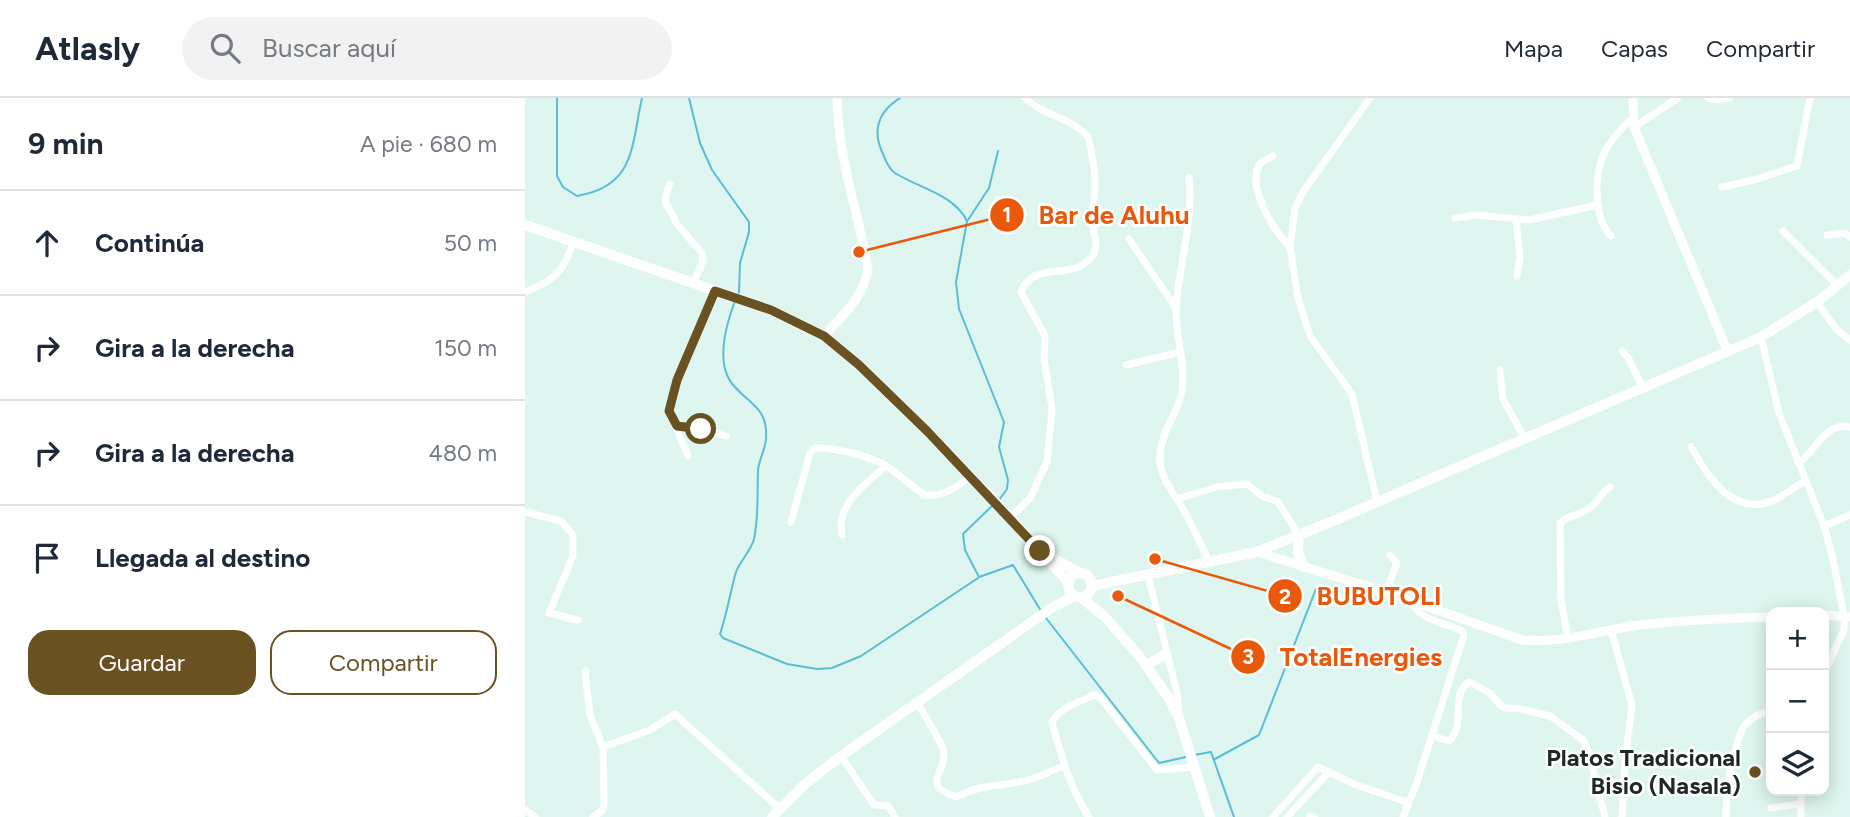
<!DOCTYPE html>
<html lang="es">
<head>
<meta charset="utf-8">
<style>
  :root { --surface:#fff; --page:#f2f2f3; --text:#1f2937; --muted:#747a83; --line:#e0e1e3; --accent:#6a5122 }
  body { margin:0; font-family:Figtree,sans-serif; background:var(--page); color:var(--text) }
  .controls { position:absolute; right:21px; bottom:21px; display:grid; overflow:hidden; border-radius:14px; box-shadow:0 4px 18px #0003 }
  .controls button { width:63px; height:63px; display:grid; place-items:center; padding:0; border:0; border-bottom:2px solid var(--line); background:var(--surface); color:var(--text); font:35px sans-serif }
  .stop { position:absolute; width:21px; height:21px; margin:-16px; border:5px solid #6a5122; border-radius:50%; background:#fff }
  .stop.end { background:#6a5122; border-color:#fff; box-shadow:0 2px 7px #0008 }
  .list { margin:0; padding:0; list-style:none }
  h2 { display:flex; justify-content:space-between; align-items:center; height:91px; margin:0; padding:0 28px; font-size:30px }
  h2 small { font-size:23px; font-weight:400; color:var(--muted) }
  .list li { display:grid; grid-template-columns:46px 1fr auto; gap:21px; align-items:center; box-sizing:border-box; height:105px; padding:0 28px; border-top:2px solid var(--line) }
  .list b { display:block; font-size:26px; white-space:nowrap }
  .list em { font-size:23px; font-style:normal; color:var(--muted) }
  .actions { display:flex; gap:14px; padding:21px 28px }
  .actions a { flex:1; padding:16px 0; border:2px solid var(--accent); border-radius:21px; text-align:center; font-size:24px; color:var(--accent) }
  .actions .main { background:var(--accent); color:#fff }
  .icon { flex:none; width:38px; height:38px; fill:none; stroke:currentColor; stroke-width:2; stroke-linecap:round; stroke-linejoin:round }
  .map { position:relative; flex:none; width:1325px; height:719px; overflow:hidden }
  header { display:flex; align-items:center; gap:42px; box-sizing:border-box; height:98px; padding:0 35px; background:var(--surface); border-bottom:2px solid var(--line) }
  header strong { font-size:33px }
  nav { display:flex; gap:38px; margin-inline-start:auto; font-size:24px }
  .search { width:490px; height:63px; background:var(--page); display:flex; align-items:center; gap:18px; box-sizing:border-box; padding:0 24px; border-radius:38px; color:var(--muted); font-size:26px }
  main { display:flex }
  aside { flex:1; background:var(--surface) }
  .map>svg:first-child { display:block }
  .lines { fill:none; stroke-linecap:round; stroke-linejoin:round }
  .stream { stroke:#5abdd5; stroke-width:2 }
  .minor { stroke:#fff; stroke-width:7 }
  .tertiary { stroke:#fff; stroke-width:9 }
  .secondary { stroke:#fff; stroke-width:10 }
  .primary { stroke:#fff; stroke-width:10 }
  .route { stroke:#6a5122; stroke-width:9 }
  .poi-dot { fill:#6a5122; stroke:#fff; stroke-width:2.5 }
  .labels { text-anchor:middle; stroke-width:5; stroke-linejoin:round; paint-order:stroke }
  .poi-label { font-size:24px; font-weight:bold; fill:#1f2826; stroke:#fff; text-anchor:end }
  .leader { fill:none; stroke:#e8590c; stroke-width:2.5 }
  .callout-dot { fill:#e8590c; stroke:#fff; stroke-width:2.5 }
  .mark-label { font-size:21px; text-anchor:middle; font-weight:bold; fill:#fff }
  .callout-label { font-size:26px; text-anchor:middle; font-weight:bold; fill:#e8590c; stroke:#fff; stroke-width:5; stroke-linejoin:round; paint-order:stroke }
</style>
</head>
<body>
<header>
<strong>Atlasly</strong>
<div class="search"><svg class="icon" aria-label="search" viewBox="0 0 24 24"><circle cx="10" cy="10" r="6"/><path d="M15 15l6 6"/></svg>Buscar aquí</div>
<nav><a>Mapa</a><a>Capas</a><a>Compartir</a></nav>
</header>
<main>
<aside>
<h2>9 min<small>A pie · 680 m</small></h2>
<ul class="list">
<li><svg class="icon" aria-label="ahead" viewBox="0 0 24 24"><path d="M12 20V5M6 11l6-6 6 6"/></svg><div><b>Continúa</b></div><em>50 m</em></li>
<li><svg class="icon" aria-label="right" viewBox="0 0 24 24"><path d="M7 20v-9h11M14 6l5 5-5 5"/></svg><div><b>Gira a la derecha</b></div><em>150 m</em></li>
<li><svg class="icon" aria-label="right" viewBox="0 0 24 24"><path d="M7 20v-9h11M14 6l5 5-5 5"/></svg><div><b>Gira a la derecha</b></div><em>480 m</em></li>
<li><svg class="icon" aria-label="arrive" viewBox="0 0 24 24"><path d="M6 21V4h12l-3 4 3 4H6"/></svg><div><b>Llegada al destino</b></div></li>
</ul>
<div class="actions"><a class="main">Guardar</a><a>Compartir</a></div>
</aside>
<div class="map">
<svg width="1325" height="719" viewBox="0 0 1325 719">
  <rect width="100%" height="100%" fill="#def6ef"/>
  <g class="lines">
    <g class="stream">
      <path d="M32,0v78l6,11 14,9c59,-10 54,-50 65,-98"/>
      <path d="M164,0l11,45 12,27 37,52v10l-9,31 -1,30"/>
      <path d="M375,0c-22,14 -28,33 -17,56 3,7 5,14 12,19 23,15 59,21 72,48l-11,61 3,27 45,113 -5,25 9,33 -1,9 -8,11"/>
      <path d="M443,122l21,-32 9,-37"/>
      <path d="M210,203c-9,24 -21,65 0,86 17,19 33,22 31,52 -1,11 -7,21 -8,31 -1,24 1,46 -4,69 -3,12 -14,22 -18,33 -6,21 -9,42 -16,62l3,4 64,26 30,5 15,-1 29,-12 117,-78"/>
      <path d="M467,408l-29,28 2,16 14,27 34,-12 28,46"/>
      <path d="M521,520l113,145 27,-6"/>
      <path d="M669,657l17,-3 23,65"/>
      <path d="M690,661l44,-24 57,-146"/>
    </g>
    <g class="minor">
      <path d="M845,0l-67,94 -8,16 -5,39 8,51 12,38 42,58 25,108"/>
      <path d="M1183,0l11,2 10,-2"/>
      <path d="M1109,29l44,-29"/>
      <path d="M748,58c-6,3 -11,4 -14,9 -12,22 15,67 31,82"/>
      <path d="M664,80c5,45 -11,89 -13,133 0,27 10,53 6,80 -4,24 -25,46 -22,71 2,19 14,31 23,47 10,17 18,35 26,53"/>
      <path d="M145,86c-11,26 0,18 6,39l26,30 1,8 -10,22"/>
      <path d="M1197,89l32,-7 43,-14 13,-68"/>
      <path d="M930,120l21,-3 53,5 69,-15"/>
      <path d="M991,122l4,37 -3,19"/>
      <path d="M1258,133l54,54"/>
      <path d="M1302,137l18,-2 5,4"/>
      <path d="M1086,138c-11,-12 -13,-25 -14,-41 -1,-38 10,-52 36,-78"/>
      <path d="M604,141l47,69"/>
      <path d="M0,194c33,-14 35,-17 49,-50"/>
      <path d="M1292,204l20,28 13,10"/>
      <path d="M1236,239l18,76 45,113 9,33 11,57v14l-20,44"/>
      <path d="M1098,254l6,7 14,29"/>
      <path d="M601,267l54,-13"/>
      <path d="M975,272l3,29 22,40"/>
      <path d="M152,328l24,3 25,7"/>
      <path d="M158,345l5,13 -19,-45 8,-31 38,-89"/>
      <path d="M1166,349c17,29 41,70 81,54 12,-5 22,-14 33,-20"/>
      <path d="M1273,365c17,-10 27,-42 52,-36"/>
      <path d="M652,401l40,-12 30,-3 15,12 16,6 21,33"/>
      <path d="M0,414l36,9 12,14v21l-24,57 29,7"/>
      <path d="M485,420l20,-20 17,-36 5,-53 -8,-51 1,-22 -24,-44c13,-32 48,-11 69,-33 12,-12 2,-27 2,-41 0,-11 3,-22 3,-32 1,-16 -3,-33 -7,-49 -18,-21 -45,-21 -63,-39"/>
      <path d="M266,424l19,-69 5,-5c18,-1 54,8 70,17 14,9 26,21 40,30 19,2 32,-8 46,-19"/>
      <path d="M1299,428l26,-11"/>
      <path d="M317,437c-7,-30 24,-52 44,-69"/>
      <path d="M623,477l29,118 2,21"/>
      <path d="M861,494l11,-29 -7,-8"/>
      <path d="M1086,532l21,75 -7,56 -3,56"/>
      <path d="M1043,540l-7,-37 -1,-78c9,-8 21,-8 31,-16 9,-6 7,-12 19,-20"/>
      <path d="M60,574l5,43 13,32 1,58 -2,6 -9,6"/>
      <path d="M393,606c8,14 19,30 25,45 7,22 -26,36 14,48 25,-14 45,-10 71,-17 12,-3 24,-10 36,-14"/>
      <path d="M907,638l17,5c18,-15 0,-46 20,-59l21,11 10,12 6,3 14,1 30,7 33,24 5,11 17,66"/>
      <path d="M78,649l47,-17 25,-16 104,94"/>
      <path d="M316,658l33,49 14,1 7,11"/>
      <path d="M1246,710l30,-4"/>
      <path d="M0,712l10,7"/>
      <path d="M785,718l4,1"/>
      <path d="M564,719c-19,-29 -28,-62 -37,-95 7,-14 28,-20 42,-27l6,2 57,73 37,-3"/>
      <path d="M748,719l45,-50 36,17 55,19"/>
      <path d="M762,719l42,-45"/>
      <path d="M878,719l13,-32 48,-150 -2,-4c-21,-10 -38,-8 -51,-29"/>
      <path d="M1201,719c0,-25 6,-66 17,-89 5,-9 18,-16 28,-16"/>
      <path d="M1276,719v-26"/>
    </g>
    <g class="tertiary">
      <path d="M1108,0l1,29 94,225"/>
      <path d="M299,238c19,-21 40,-39 44,-67 -10,-58 -30,-112 -31,-171"/>
      <path d="M732,454l129,40 136,48c39,4 79,-10 118,-15 44,-5 88,-7 131,-8"/>
      <path d="M1299,517l26,2"/>
    </g>
    <g class="secondary">
      <path d="M774,437l-1,18 6,14"/>
      <path d="M567,488l165,-34 69,-28 435,-187 56,-35 33,-27"/>
    </g>
    <g class="primary">
      <path d="M0,127l246,85 53,26 35,29 68,66 75,78 67,74"/>
      <path d="M524,458l31,17"/>
      <circle cx="555" cy="487" r="12"/>
      <path d="M555,499l24,19 36,41 28,40 11,21 31,99"/>
      <path d="M622,567l19,-11"/>
      <path d="M247,719l32,-32 37,-29 212,-149 22,-11"/>
    </g>
  </g>
  <g class="lines">
    <path class="route" d="M176,331l-24,-3 -8,-15 8,-31 38,-89 56,19 53,26 35,29 68,66 113,120"/>
  </g>
  <circle class="poi-dot" cx="1230" cy="674" r="7"/>
  <g class="labels">
    <g class="poi-label">
      <text x="1216" y="668">Platos Tradicional<tspan x="1216" dy="28">Bisio (Nasala)</tspan></text>
    </g>
  </g>
  <path class="leader" d="M334 154L482 117M630 461L760 498M593 498L723 559"/>
  <g class="callout-dot">
    <circle cx="334" cy="154" r="7"/>
    <circle cx="630" cy="461" r="7"/>
    <circle cx="593" cy="498" r="7"/>
    <circle cx="482" cy="117" r="18"/>
    <circle cx="760" cy="498" r="18"/>
    <circle cx="723" cy="559" r="18"/>
  </g>
  <g class="mark-label">
    <text x="482" y="124">1</text>
    <text x="760" y="506">2</text>
    <text x="723" y="566">3</text>
  </g>
  <g class="callout-label">
    <text x="589" y="126">Bar de Aluhu</text>
    <text x="854" y="507">BUBUTOLI</text>
    <text x="836" y="568">TotalEnergies</text>
  </g>
</svg>
<div class="controls">
<button>+</button>
<button>−</button>
<button><svg class="icon" aria-label="layers" viewBox="0 0 24 24"><path d="M12 4l9 5-9 5-9-5zM3 14l9 5 9-5"/></svg></button>
</div>
<div class="stop" style="left:176px;top:331px"></div>
<div class="stop end" style="left:515px;top:453px"></div>
</div>
</main>
</body>
</html>
